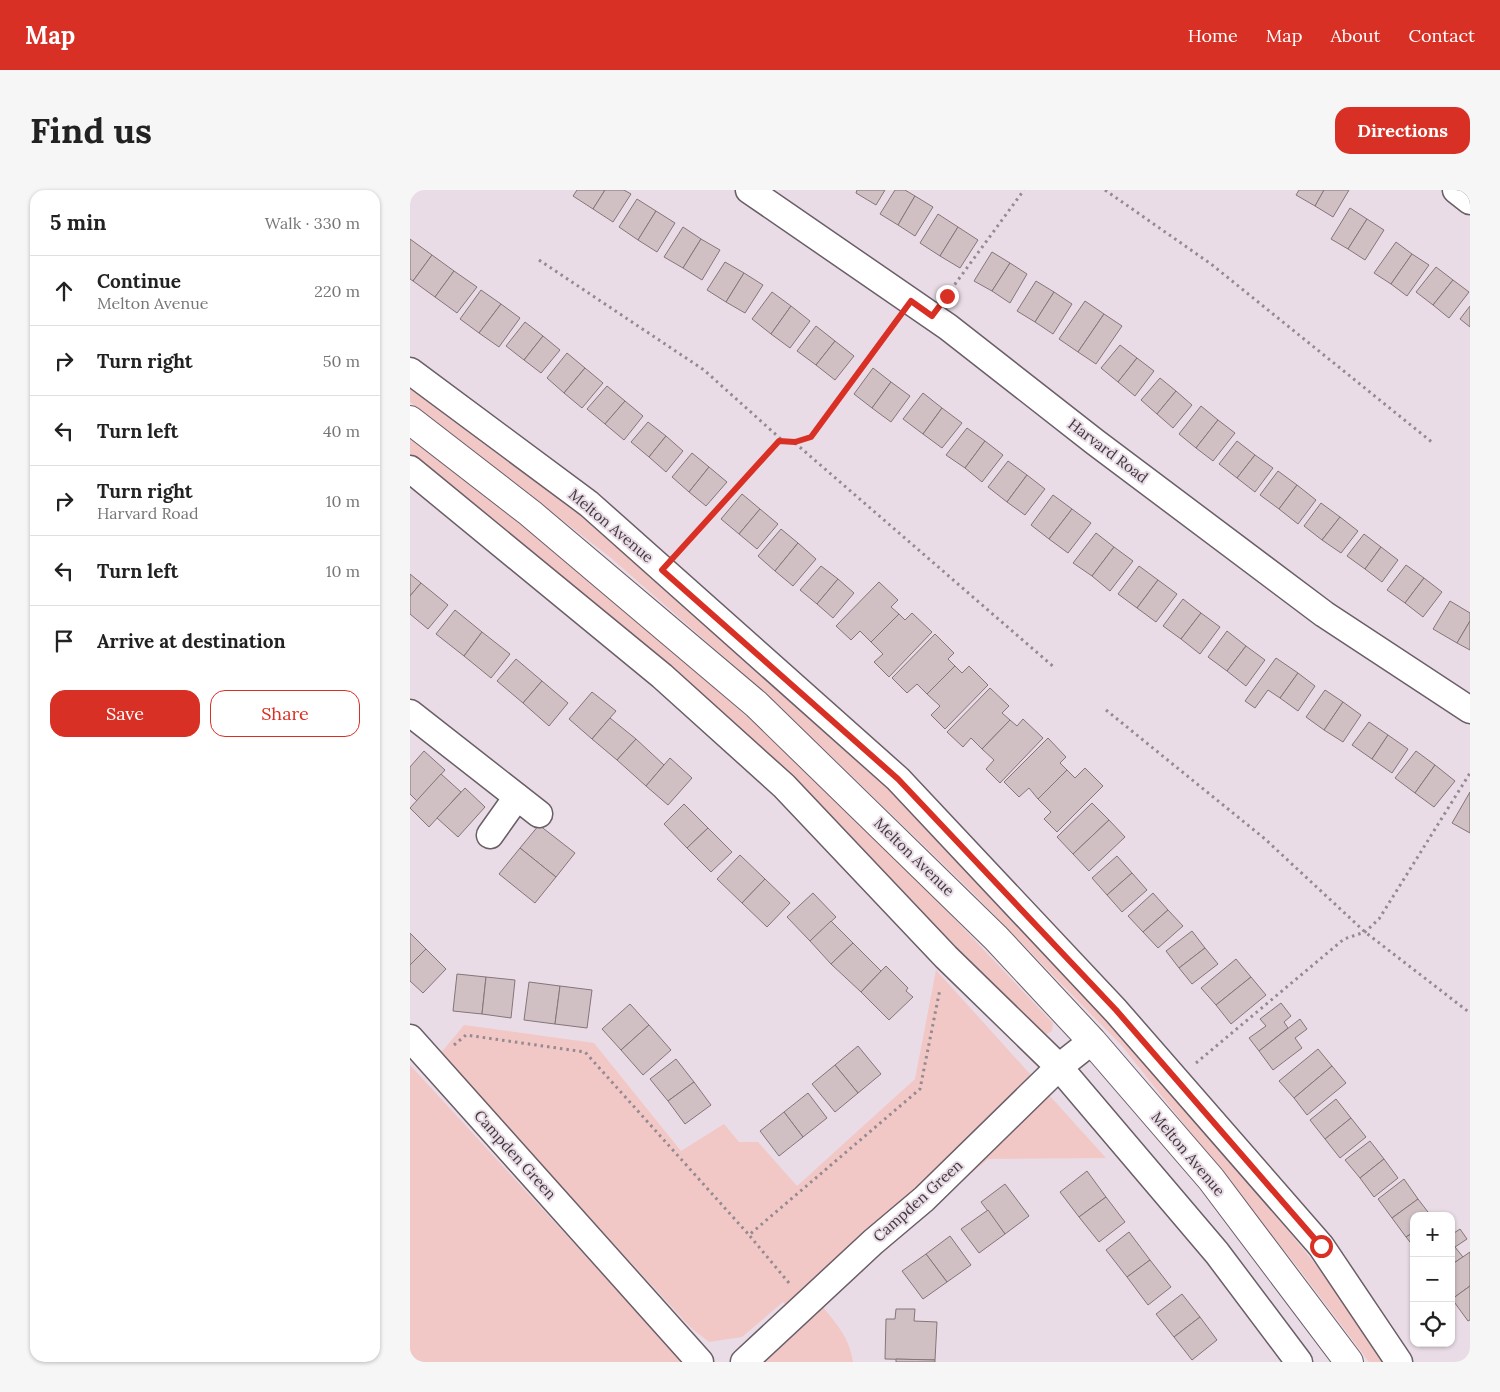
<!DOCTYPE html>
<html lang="en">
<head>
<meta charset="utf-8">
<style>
  :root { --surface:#fff; --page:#f6f6f6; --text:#222; --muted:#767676; --line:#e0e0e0; --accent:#d93025 }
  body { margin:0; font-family:Lora,serif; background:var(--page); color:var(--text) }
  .controls { position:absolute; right:15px; bottom:15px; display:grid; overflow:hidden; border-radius:10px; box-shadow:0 1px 4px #0004 }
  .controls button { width:45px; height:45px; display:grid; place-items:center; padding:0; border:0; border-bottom:1px solid var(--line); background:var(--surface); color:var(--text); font:25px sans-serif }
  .stop { position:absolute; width:15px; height:15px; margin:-11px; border:4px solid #d93025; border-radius:50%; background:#fff }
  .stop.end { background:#d93025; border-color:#fff; box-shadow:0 1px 5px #0008 }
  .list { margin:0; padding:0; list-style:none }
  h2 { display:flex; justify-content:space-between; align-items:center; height:65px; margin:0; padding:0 20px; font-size:21px }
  h2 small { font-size:16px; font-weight:400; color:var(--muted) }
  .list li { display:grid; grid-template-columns:32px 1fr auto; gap:15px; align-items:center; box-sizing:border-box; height:70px; padding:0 20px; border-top:1px solid var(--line) }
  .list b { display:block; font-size:19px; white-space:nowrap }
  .list p { margin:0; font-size:16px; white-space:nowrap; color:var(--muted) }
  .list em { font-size:16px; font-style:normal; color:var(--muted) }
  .actions { display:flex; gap:10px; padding:15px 20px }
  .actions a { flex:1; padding:11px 0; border:1px solid var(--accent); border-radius:15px; text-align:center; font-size:18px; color:var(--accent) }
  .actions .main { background:var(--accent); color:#fff }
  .icon { flex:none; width:28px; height:28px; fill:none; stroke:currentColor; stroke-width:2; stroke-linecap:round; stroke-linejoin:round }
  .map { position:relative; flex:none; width:1060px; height:1172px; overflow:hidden; border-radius:15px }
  header { display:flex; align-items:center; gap:30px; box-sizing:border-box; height:70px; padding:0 25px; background:var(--accent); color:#fff }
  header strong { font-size:24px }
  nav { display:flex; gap:28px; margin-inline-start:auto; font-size:18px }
  .intro { display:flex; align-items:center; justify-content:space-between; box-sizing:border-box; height:120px; padding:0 30px }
  h1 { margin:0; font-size:35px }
  .button { padding:12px 22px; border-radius:15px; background:var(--accent); color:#fff; font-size:18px; font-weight:700 }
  main { display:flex; gap:30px; padding:0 30px }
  aside { flex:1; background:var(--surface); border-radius:15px; box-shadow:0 1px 4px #0004 }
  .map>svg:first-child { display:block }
  .green { fill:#f1c8c6 }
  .building { fill:#d0c0c4; stroke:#847579 }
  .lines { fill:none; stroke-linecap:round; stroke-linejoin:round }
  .minor-casing { stroke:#6a5e67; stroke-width:29 }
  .tertiary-casing { stroke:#6a5e67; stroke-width:30 }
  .path { stroke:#948a91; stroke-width:3; stroke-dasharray:2.5 4; stroke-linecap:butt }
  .minor { stroke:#fff; stroke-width:26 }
  .tertiary { stroke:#fff; stroke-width:28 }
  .route { stroke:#d93025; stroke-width:6 }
  .labels { text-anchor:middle; stroke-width:4; stroke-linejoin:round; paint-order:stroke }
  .street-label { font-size:15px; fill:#403a3e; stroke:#eadce6 }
</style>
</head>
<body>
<header>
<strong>Map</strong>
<nav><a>Home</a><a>Map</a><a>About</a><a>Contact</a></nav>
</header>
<div class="intro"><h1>Find us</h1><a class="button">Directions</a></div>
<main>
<aside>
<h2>5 min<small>Walk · 330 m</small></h2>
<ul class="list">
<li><svg class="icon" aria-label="ahead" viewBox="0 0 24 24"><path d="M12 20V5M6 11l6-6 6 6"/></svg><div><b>Continue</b><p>Melton Avenue</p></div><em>220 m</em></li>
<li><svg class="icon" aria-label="right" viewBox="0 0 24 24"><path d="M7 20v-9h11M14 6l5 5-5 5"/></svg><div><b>Turn right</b></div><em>50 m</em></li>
<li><svg class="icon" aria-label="left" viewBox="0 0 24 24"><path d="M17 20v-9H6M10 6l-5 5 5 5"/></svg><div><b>Turn left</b></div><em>40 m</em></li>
<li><svg class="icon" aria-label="right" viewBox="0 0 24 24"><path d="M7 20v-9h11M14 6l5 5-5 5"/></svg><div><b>Turn right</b><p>Harvard Road</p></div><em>10 m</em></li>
<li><svg class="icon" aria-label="left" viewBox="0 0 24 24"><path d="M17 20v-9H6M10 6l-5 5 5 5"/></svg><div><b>Turn left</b></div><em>10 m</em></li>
<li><svg class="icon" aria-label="arrive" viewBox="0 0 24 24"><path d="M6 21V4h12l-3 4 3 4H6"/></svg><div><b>Arrive at destination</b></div></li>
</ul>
<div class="actions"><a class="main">Save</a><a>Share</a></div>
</aside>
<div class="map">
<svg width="1060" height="1172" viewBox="0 0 1060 1172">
  <rect width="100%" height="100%" fill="#eadce6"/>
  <g class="green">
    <path d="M0,193l155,115 310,276 109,108 184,200 190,235 32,45h-21l-70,-93 -177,-223 -149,-153 -200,-193 -162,-142 -201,-156z"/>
    <path d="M0,248l167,128 237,210 79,78 160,169 -1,8 -7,4 -239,-238 -396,-337z"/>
    <path d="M526,780l170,188 -118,1 -169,143c16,21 30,33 34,60h-91l39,-38 -18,-22 -41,35 -33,5 -19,-15 -250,-273 24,-29 130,18 87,108 43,-27 15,18h19l39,44 118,-107z"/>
    <path d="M0,875l261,284 13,13h-274z"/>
  </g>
  <g class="building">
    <path d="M167,0h28l-12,19 -20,-13z"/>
    <path d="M195,0h19l7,4 -18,28 -20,-13z"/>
    <path d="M447,0h28l-9,15 -20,-12z"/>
    <path d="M485,0h10l10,6 -17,29 -18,-11z"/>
    <path d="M889,0h25l-9,16 -19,-11z"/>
    <path d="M914,0h25l-16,27 -18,-11z"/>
    <path d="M505,6l18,11 -18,29 -17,-11z"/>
    <path d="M227,9l19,12 -18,29 -19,-13z"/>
    <path d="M940,18l17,11 -19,30 -17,-10z"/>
    <path d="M246,21l19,12 -18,29 -19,-12z"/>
    <path d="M528,24l20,13 -18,29 -20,-13z"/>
    <path d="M957,29l17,11 -19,30 -17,-11z"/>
    <path d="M273,37l18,12 -18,29 -19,-11z"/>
    <path d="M548,37l20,13 -18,28 -20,-12z"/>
    <path d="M0,49l22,16 -19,26 -3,-2z"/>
    <path d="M291,49l19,11 -18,30 -19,-12z"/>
    <path d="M986,52l16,12 -21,30 -17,-11z"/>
    <path d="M582,62l18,11 -18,28 -18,-10z"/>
    <path d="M1002,64l17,11 -22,31 -16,-12z"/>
    <path d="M22,65l22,16 -19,26 -22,-16z"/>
    <path d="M315,72l19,11 -18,29 -19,-12z"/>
    <path d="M600,73l17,11 -17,29 -18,-12z"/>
    <path d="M1026,77l17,13 -20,25 -17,-13z"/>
    <path d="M44,81l23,16 -20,26 -22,-16z"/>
    <path d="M334,83l19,12 -18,28 -19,-11z"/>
    <path d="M1043,90l16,12 -20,26 -16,-13z"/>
    <path d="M626,91l18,11 -19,30 -18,-11z"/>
    <path d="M71,100l20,14 -22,29 -19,-14z"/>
    <path d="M362,102l19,14 -20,28 -19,-15z"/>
    <path d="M644,102l18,12 -19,30 -18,-12z"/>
    <path d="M675,111l19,13 -26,38 -19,-13z"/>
    <path d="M91,114l19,14 -21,29 -20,-14z"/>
    <path d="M381,116l19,15 -20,27 -19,-14z"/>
    <path d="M1060,116v21l-10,-8z"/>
    <path d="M694,124l18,12 -26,38 -18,-12z"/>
    <path d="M115,132l18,14 -19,24 -18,-14z"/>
    <path d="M406,136l19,15 -19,24 -19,-14z"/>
    <path d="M133,146l17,14 -19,23 -17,-13z"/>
    <path d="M425,151l19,15 -19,24 -19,-15z"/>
    <path d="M710,155l17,13 -19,24 -17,-14z"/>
    <path d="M157,163l18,15 -21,25 -17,-15z"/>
    <path d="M727,168l17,13 -19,25 -17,-14z"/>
    <path d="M175,178l18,15 -21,25 -18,-15z"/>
    <path d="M463,178l18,14 -19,26 -18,-14z"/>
    <path d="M750,188l16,13 -19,23 -16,-14z"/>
    <path d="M481,192l19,14 -19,26 -19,-14z"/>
    <path d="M197,196l18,15 -20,23 -18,-15z"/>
    <path d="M766,201l16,14 -19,23 -16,-14z"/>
    <path d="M513,203l19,15 -19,26 -20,-15z"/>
    <path d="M215,211l18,15 -19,24 -19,-16z"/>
    <path d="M791,216l17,14 -22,28 -17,-14z"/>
    <path d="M532,218l20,15 -20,25 -19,-14z"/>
    <path d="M808,230l17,13 -22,28 -17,-13z"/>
    <path d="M238,232l18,14 -17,21 -18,-15z"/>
    <path d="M557,238l18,13 -20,27 -19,-13z"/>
    <path d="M256,246l17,15 -17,21 -17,-15z"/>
    <path d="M575,251l18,14 -21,27 -17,-14z"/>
    <path d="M827,251l18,14 -18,23 -18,-14z"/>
    <path d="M282,263l17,14 -20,25 -17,-15z"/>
    <path d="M845,265l18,13 -18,24 -18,-14z"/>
    <path d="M598,271l19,14 -20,27 -19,-15z"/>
    <path d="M299,277l18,15 -21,24 -17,-14z"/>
    <path d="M868,281l19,14 -18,24 -19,-14z"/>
    <path d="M617,285l18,14 -20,26 -18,-13z"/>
    <path d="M887,295l19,15 -18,24 -19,-15z"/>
    <path d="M332,304l18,15 -21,25 -18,-15z"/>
    <path d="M643,305l19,14 -23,30 -18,-14z"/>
    <path d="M911,313l19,14 -18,23 -18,-14z"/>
    <path d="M350,319l18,15 -21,25 -18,-15z"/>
    <path d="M662,319l19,14 -23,30 -19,-14z"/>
    <path d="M930,327l18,14 -17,22 -19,-13z"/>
    <path d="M371,339l17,14 -23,28 -17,-15z"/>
    <path d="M686,343l18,14 -22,29 -19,-13z"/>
    <path d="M954,344l17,13 -16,22 -18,-13z"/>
    <path d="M388,353l18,16 -23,27 -18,-15z"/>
    <path d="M704,357l19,14 -23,30 -18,-15z"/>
    <path d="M971,357l17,13 -16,22 -17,-13z"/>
    <path d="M996,375l18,13 -19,25 -18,-13z"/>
    <path d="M411,376l17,13 -21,25 -17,-14z"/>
    <path d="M729,376l19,14 -21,28 -19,-14z"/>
    <path d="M0,384l11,9 -11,13z"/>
    <path d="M1014,388l18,14 -19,25 -18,-14z"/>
    <path d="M428,389l16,14 -21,25 -16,-14z"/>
    <path d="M748,390l19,14 -21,28 -19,-14z"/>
    <path d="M469,392l19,18 -7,7 8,7 -28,28 -11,-11 -9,9 -15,-14z"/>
    <path d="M11,393l27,22 -20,24 -18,-15v-18z"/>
    <path d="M773,409l18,14 -20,26 -18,-13z"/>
    <path d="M1040,411l20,12v8l-13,22 -24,-14z"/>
    <path d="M45,420l27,22 -18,24 -28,-22z"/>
    <path d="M502,423l20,19 -43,45 -15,-15 9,-8 -12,-12 28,-28 6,6z"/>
    <path d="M791,423l19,14 -20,27 -19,-15z"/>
    <path d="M1060,431v29l-13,-7z"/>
    <path d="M817,441l19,15 -19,25 -19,-14z"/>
    <path d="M72,442l28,22 -19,24 -27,-22z"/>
    <path d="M525,444l19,19 -6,6 7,7 -28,28 -10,-10 -10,9 -15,-15z"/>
    <path d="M836,456l19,14 -19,26 -19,-15z"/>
    <path d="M866,468l22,15 -18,25 -12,-8 -13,18 -10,-7z"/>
    <path d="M106,469l26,22 -19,22 -26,-22z"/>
    <path d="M545,476l7,7 7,-7 19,19 -43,44 -14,-14 9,-9 -13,-12z"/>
    <path d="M888,483l17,13 -17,25 -18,-13z"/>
    <path d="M132,491l26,22 -19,23 -26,-23z"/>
    <path d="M580,498l19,18 -7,7 8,7 -28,29 -11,-11 -8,9 -16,-15z"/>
    <path d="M915,500l18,12 -19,28 -18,-13z"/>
    <path d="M182,502l24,19 -24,28 -23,-20z"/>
    <path d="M933,512l18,13 -18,27 -19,-12z"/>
    <path d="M200,528l26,21 -19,21 -25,-21z"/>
    <path d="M613,529l20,19 -43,45 -14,-14 8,-9 -12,-11 28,-29 7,6z"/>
    <path d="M959,532l19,13 -16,24 -20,-14z"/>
    <path d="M978,545l20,14 -16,24 -20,-14z"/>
    <path d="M638,548l18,19 -6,6 7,7 -29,29 -9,-11 -10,9 -15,-15z"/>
    <path d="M226,549l28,26 -18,21 -29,-26z"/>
    <path d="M14,561l21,19 -28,31 -7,-7v-27z"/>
    <path d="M1006,561l19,14 -20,28 -20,-15z"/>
    <path d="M260,568l22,20 -24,27 -22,-19z"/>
    <path d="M1025,575l20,16 -21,26 -19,-14z"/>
    <path d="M675,578l18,18 -46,46 -13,-13 7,-7 -13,-13 29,-29 8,8z"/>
    <path d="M31,584l20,18 -32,35 -19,-19z"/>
    <path d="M55,598l20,19 -27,30 -21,-19z"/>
    <path d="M1060,602v41l-18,-10z"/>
    <path d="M682,613l17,17 -36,34 -16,-17z"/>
    <path d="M274,614l24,24 -21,20 -23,-24z"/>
    <path d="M699,630l16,17 -36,34 -16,-17z"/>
    <path d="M129,635l36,28 -19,24 -36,-29z"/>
    <path d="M298,638l24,24 -21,20 -24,-24z"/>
    <path d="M110,658l36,29 -21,26 -36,-29z"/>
    <path d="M330,665l25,24 -23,24 -25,-24z"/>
    <path d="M707,666l15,17 -25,22 -15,-17z"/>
    <path d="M722,683l15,17 -25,22 -15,-17z"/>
    <path d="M355,689l25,24 -23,24 -25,-24z"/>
    <path d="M403,703l23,24 -26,24 -23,-24z"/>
    <path d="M743,703l15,17 -25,22 -15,-16z"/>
    <path d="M758,720l15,16 -25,22 -15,-16z"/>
    <path d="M421,731l22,22 -22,21 -21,-23z"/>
    <path d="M782,741l13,17 -26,20 -13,-17z"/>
    <path d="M0,743l16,16 -16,16z"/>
    <path d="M443,753l28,28 -20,21 -30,-28z"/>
    <path d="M795,758l13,16 -26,20 -13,-16z"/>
    <path d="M16,759l20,20 -23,24 -13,-12v-16z"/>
    <path d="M826,769l15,18 -35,28 -15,-17z"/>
    <path d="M476,776l22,22 -2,3 7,6 -24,23 -28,-28z"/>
    <path d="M47,784l29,3 -4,37 -29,-3z"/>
    <path d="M76,787l29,3 -4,38 -29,-4z"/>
    <path d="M841,787l15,18 -35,29 -15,-19z"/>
    <path d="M119,792l31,4 -5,38 -31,-4z"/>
    <path d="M150,796l32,4 -5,38 -32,-4z"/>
    <path d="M871,813l10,13 -7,6 4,6 -29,23 -10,-13 17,-12 -6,-7z"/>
    <path d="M220,814l19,21 -28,25 -19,-21z"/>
    <path d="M890,829l7,10 -12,9 7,10 -29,22 -14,-19z"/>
    <path d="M239,835l22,25 -28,25 -22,-25z"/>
    <path d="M448,856l23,28 -23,19 -23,-28z"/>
    <path d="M908,859l14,17 -38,32 -15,-17z"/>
    <path d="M266,869l18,23 -26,19 -18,-22z"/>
    <path d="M425,875l23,28 -23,19 -23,-28z"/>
    <path d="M922,876l14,17 -39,32 -13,-17z"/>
    <path d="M284,892l17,23 -26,19 -17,-23z"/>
    <path d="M398,903l19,25 -24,19 -19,-25z"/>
    <path d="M926,909l15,19 -26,21 -15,-19z"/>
    <path d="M374,922l19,25 -24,19 -19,-25z"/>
    <path d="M941,928l15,19 -26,21 -15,-19z"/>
    <path d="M960,951l14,18 -24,19 -15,-18z"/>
    <path d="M974,969l14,19 -24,19 -14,-19z"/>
    <path d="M677,981l19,26 -27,20 -19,-25z"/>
    <path d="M994,989l14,20 -26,19 -14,-19z"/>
    <path d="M595,994l24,32 -24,18 -24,-32z"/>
    <path d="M696,1007l19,25 -26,20 -20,-25z"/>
    <path d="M1008,1009l13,17h-17v16l-8,5 -14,-19z"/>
    <path d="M578,1020l17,24 -26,19 -18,-24z"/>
    <path d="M1050,1039l7,10 -12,8 8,10 -12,8v-30z"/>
    <path d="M719,1042l21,28 -23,17 -21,-27z"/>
    <path d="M1004,1042v15l-8,-10z"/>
    <path d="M540,1046l21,29 -24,17 -21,-28z"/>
    <path d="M1060,1062v34l-18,13 -1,-34z"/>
    <path d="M516,1064l21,28 -24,17 -21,-28z"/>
    <path d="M740,1070l21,27 -23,18 -21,-28z"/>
    <path d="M1060,1096v34l-2,1 -16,-22z"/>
    <path d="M772,1104l18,23 -26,20 -18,-23z"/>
    <path d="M486,1119h19l-1,12 23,1 -2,38 -50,-1 1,-40h9z"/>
    <path d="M790,1127l17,23 -25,20 -18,-23z"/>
    <path d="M486,1169l39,1v2h-39z"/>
  </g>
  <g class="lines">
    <g class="minor-casing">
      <g id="minor">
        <path d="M339,0l199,137 147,115 229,172 146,96"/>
        <path d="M1046,0l14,11"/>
        <path d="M0,181l179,133 309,275 218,232 205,235 78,116"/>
        <path d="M0,279l252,207 122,110 162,171 113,110 158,186 82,109"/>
        <path d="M0,523l129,101"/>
        <path d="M80,645l27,-38"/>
        <path d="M0,848l290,324"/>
        <path d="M334,1172l129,-120 51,-43 135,-132 33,-26"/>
      </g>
    </g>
    <g class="tertiary-casing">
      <path id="tertiary" d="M0,230l120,93 226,191 240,234 96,103 119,138 138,183"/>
    </g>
    <g class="path">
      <path d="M695,0l106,74 222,179"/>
      <path d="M129,70l165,110 79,71"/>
      <path d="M537,105l77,-105"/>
      <path d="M385,253l260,225"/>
      <path d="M272,359l97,-108 16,1 16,-5 83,-113"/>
      <path d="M696,520l159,129 100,93 105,81"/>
      <path d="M44,855l12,-10 119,17 164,183"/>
      <path d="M786,873l148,-124 21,-7 14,-13 91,-146"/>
      <path d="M379,1093l-40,-48 171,-146 20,-100"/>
    </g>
    <use href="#minor" class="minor"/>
    <use href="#tertiary" class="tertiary"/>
  </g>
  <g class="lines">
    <path class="route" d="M537,106l-15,20 -21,-15 -100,136 -16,5 -16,-1 -117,129 236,209 218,231 205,236"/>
  </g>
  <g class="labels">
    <g class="street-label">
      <text transform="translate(698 261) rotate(37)" y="5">Harvard Road</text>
      <text transform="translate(201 336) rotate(40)" y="5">Melton Avenue</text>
      <text transform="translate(504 667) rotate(44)" y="5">Melton Avenue</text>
      <text transform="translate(778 964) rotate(50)" y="5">Melton Avenue</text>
      <text transform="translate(105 965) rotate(48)" y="5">Campden Green</text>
      <text transform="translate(508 1011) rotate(-42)" y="5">Campden Green</text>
    </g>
  </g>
</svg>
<div class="controls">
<button>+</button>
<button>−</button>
<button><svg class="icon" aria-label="locate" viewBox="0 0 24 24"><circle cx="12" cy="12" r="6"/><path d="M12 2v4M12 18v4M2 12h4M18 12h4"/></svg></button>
</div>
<div class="stop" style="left:911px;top:1056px"></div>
<div class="stop end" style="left:537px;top:106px"></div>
</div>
</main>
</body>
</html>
